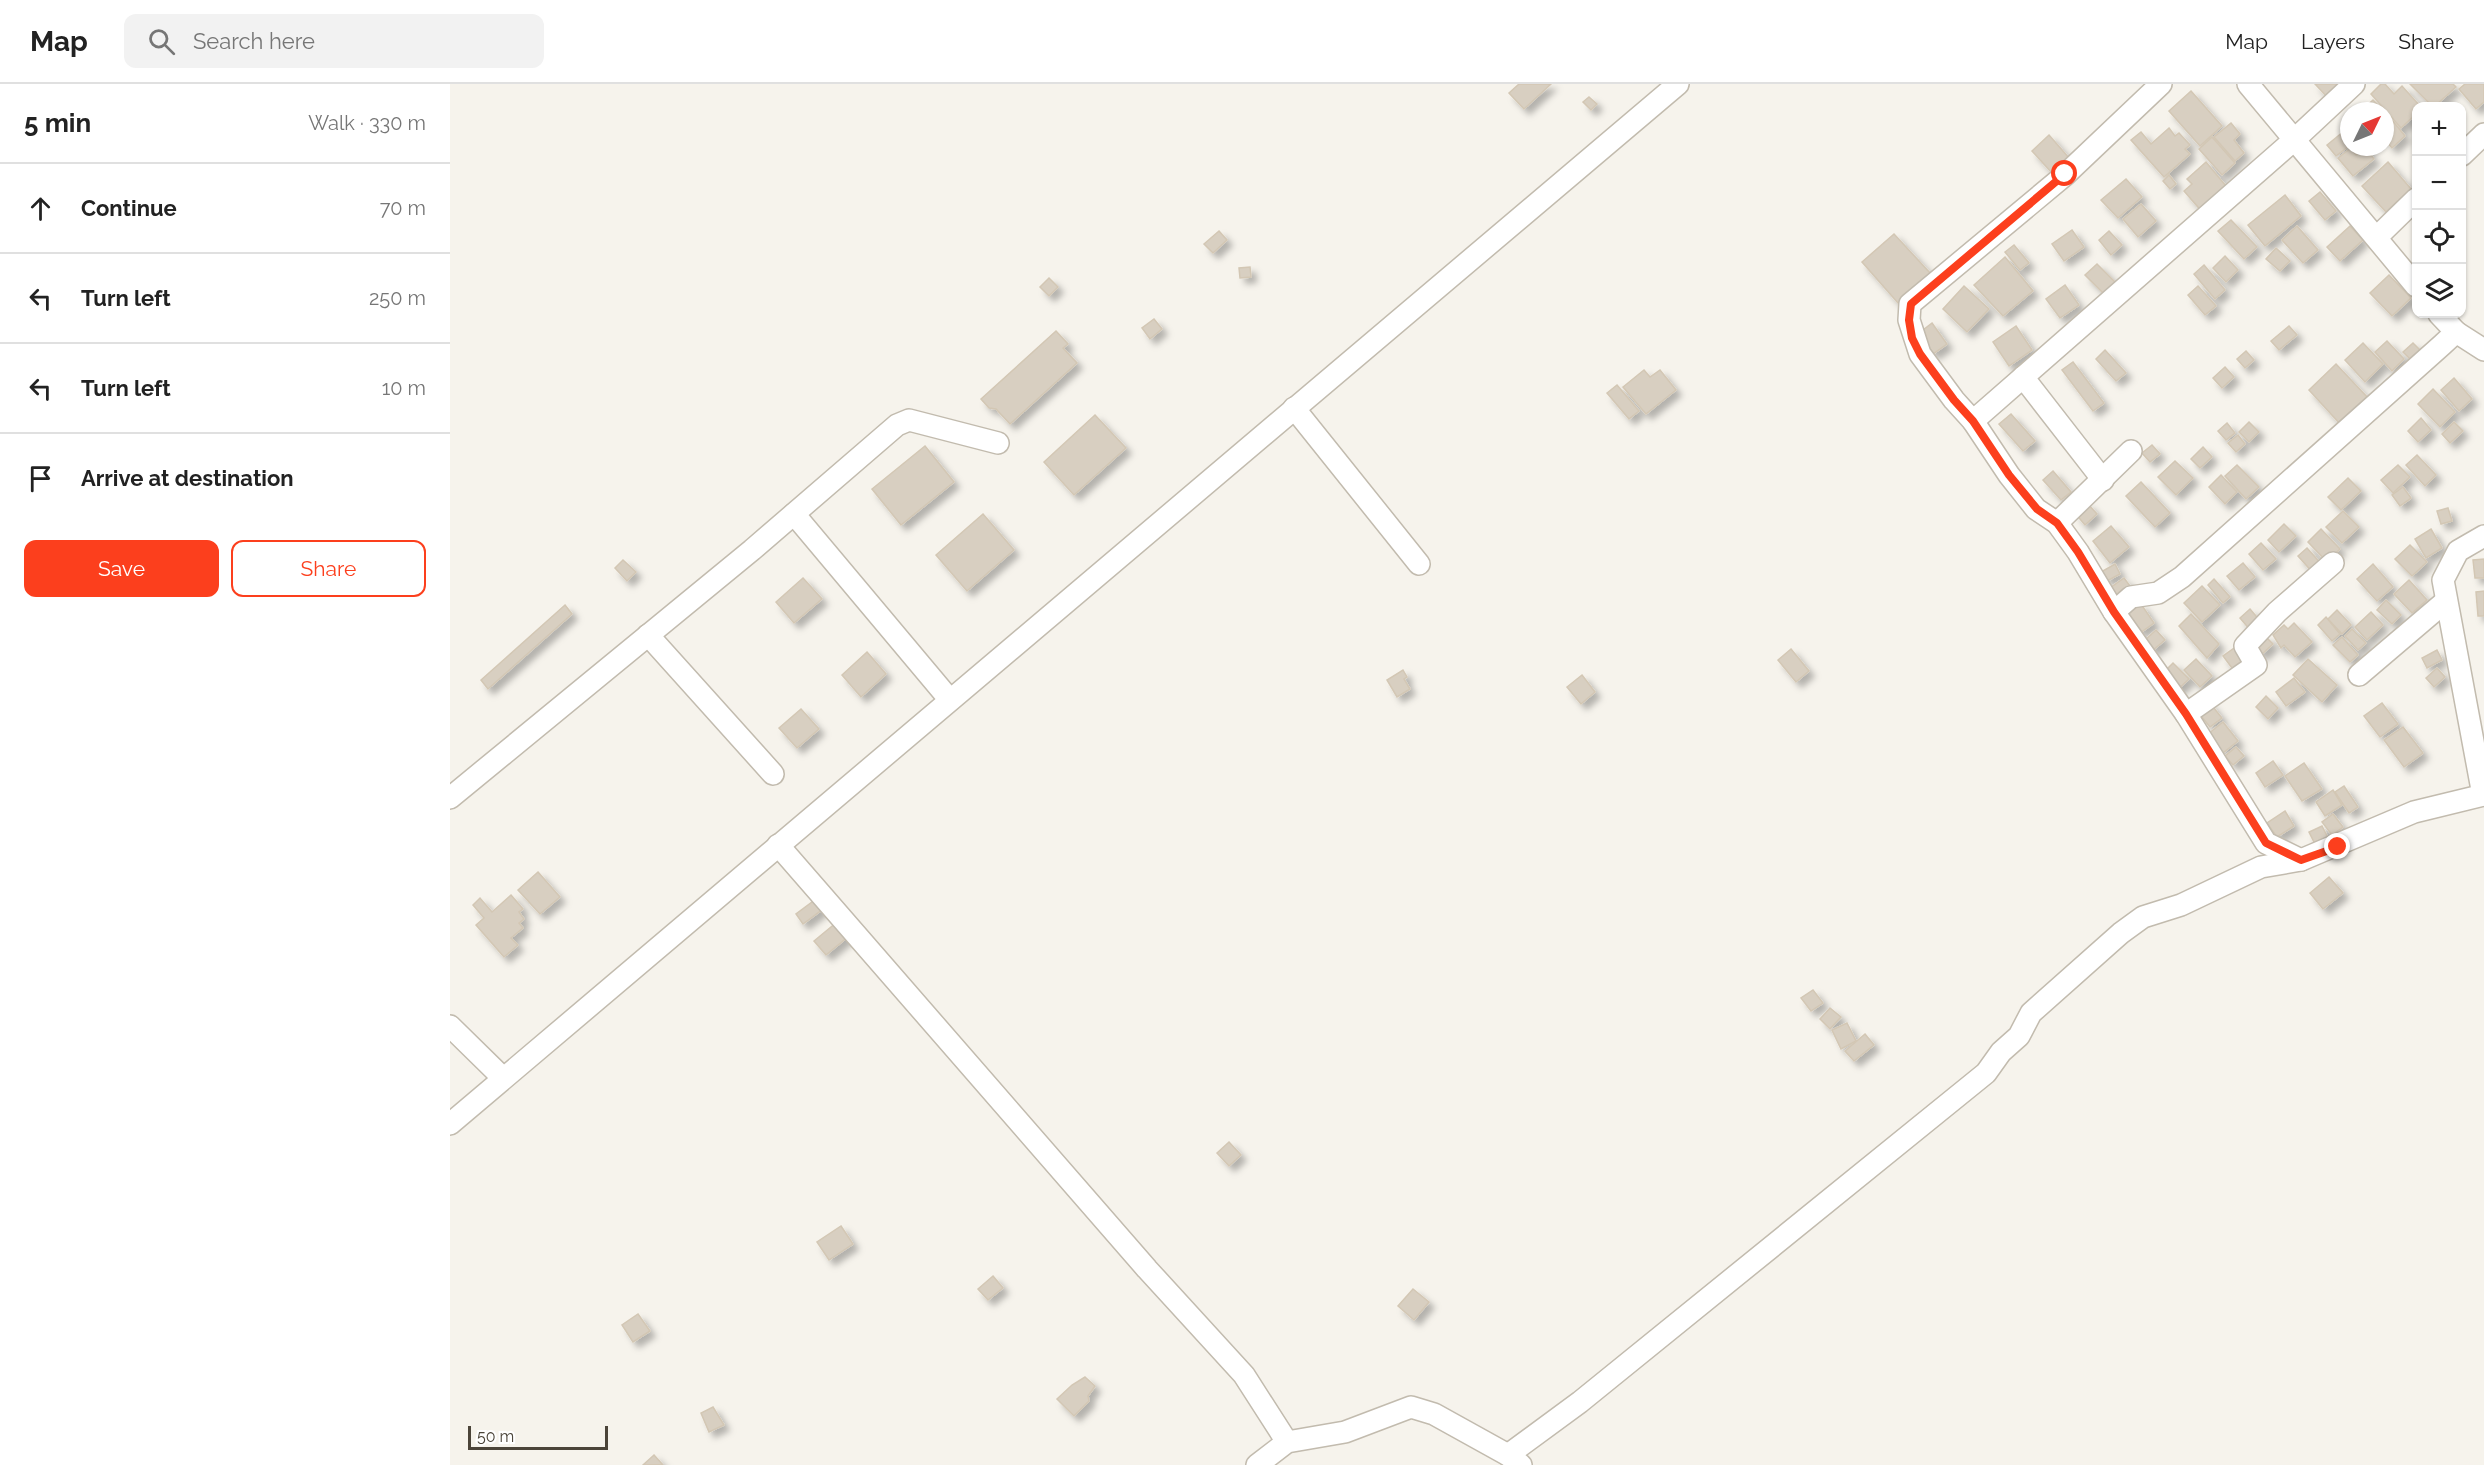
<!DOCTYPE html>
<html lang="en">
<head>
<meta charset="utf-8">
<style>
  :root { --surface:#fff; --page:#f2f2f2; --text:#222; --muted:#767676; --line:#e0e0e0; --accent:#fc3f1d }
  body { margin:0; font-family:Raleway,sans-serif; background:var(--page); color:var(--text) }
  .controls { position:absolute; right:18px; top:18px; display:grid; overflow:hidden; border-radius:12px; box-shadow:0 2px 4px #0004 }
  .controls button { width:54px; height:54px; display:grid; place-items:center; padding:0; border:0; border-bottom:2px solid var(--line); background:var(--surface); color:var(--text); font:30px sans-serif }
  .compass { position:absolute; left:1890px; top:18px; width:54px; height:54px; border-radius:50%; background:var(--surface); box-shadow:0 2px 4px #0004; rotate:47deg }
  .scale { position:absolute; left:18px; bottom:15px; width:140px; box-sizing:border-box; padding-left:6px; border:3px solid #4b4439; border-top:0; font-size:16px; line-height:21px; white-space:nowrap; color:#4b4439; -webkit-text-stroke:4px #fff; paint-order:stroke }
  .stop { position:absolute; width:18px; height:18px; margin:-14px; border:4px solid #fc3f1d; border-radius:50%; background:#fff }
  .stop.end { background:#fc3f1d; border-color:#fff; box-shadow:0 2px 6px #0008 }
  .list { margin:0; padding:0; list-style:none }
  h2 { display:flex; justify-content:space-between; align-items:center; height:78px; margin:0; padding:0 24px; font-size:26px }
  h2 small { font-size:20px; font-weight:400; color:var(--muted) }
  .list li { display:grid; grid-template-columns:39px 1fr auto; gap:18px; align-items:center; box-sizing:border-box; height:90px; padding:0 24px; border-top:2px solid var(--line) }
  .list b { display:block; font-size:22px; white-space:nowrap }
  .list em { font-size:20px; font-style:normal; color:var(--muted) }
  .actions { display:flex; gap:12px; padding:18px 24px }
  .actions a { flex:1; padding:14px 0; border:2px solid var(--accent); border-radius:12px; text-align:center; font-size:21px; color:var(--accent) }
  .actions .main { background:var(--accent); color:#fff }
  .icon { flex:none; width:33px; height:33px; fill:none; stroke:currentColor; stroke-width:2; stroke-linecap:round; stroke-linejoin:round }
  .map { position:relative; flex:none; width:2034px; height:1381px; overflow:hidden }
  header { display:flex; align-items:center; gap:36px; box-sizing:border-box; height:84px; padding:0 30px; background:var(--surface); border-bottom:2px solid var(--line) }
  header strong { font-size:28px }
  nav { display:flex; gap:33px; margin-inline-start:auto; font-size:21px }
  .search { width:420px; height:54px; background:var(--page); display:flex; align-items:center; gap:15px; box-sizing:border-box; padding:0 21px; border-radius:12px; color:var(--muted); font-size:22px }
  main { display:flex }
  aside { flex:1; background:var(--surface) }
  .map>svg:first-child { display:block }
  .building { fill:#d8cfc1; stroke:#d3c7b4; stroke-width:1.5; filter:url(#shadow) }
  .lines { fill:none; stroke-linecap:round; stroke-linejoin:round }
  .minor-casing { stroke:#c2bbae; stroke-width:24 }
  .minor { stroke:#fff; stroke-width:21 }
  .route { stroke:#fc3f1d; stroke-width:8 }
</style>
</head>
<body>
<header>
<strong>Map</strong>
<div class="search"><svg class="icon" aria-label="search" viewBox="0 0 24 24"><circle cx="10" cy="10" r="6"/><path d="M15 15l6 6"/></svg>Search here</div>
<nav><a>Map</a><a>Layers</a><a>Share</a></nav>
</header>
<main>
<aside>
<h2>5 min<small>Walk · 330 m</small></h2>
<ul class="list">
<li><svg class="icon" aria-label="ahead" viewBox="0 0 24 24"><path d="M12 20V5M6 11l6-6 6 6"/></svg><div><b>Continue</b></div><em>70 m</em></li>
<li><svg class="icon" aria-label="left" viewBox="0 0 24 24"><path d="M17 20v-9H6M10 6l-5 5 5 5"/></svg><div><b>Turn left</b></div><em>250 m</em></li>
<li><svg class="icon" aria-label="left" viewBox="0 0 24 24"><path d="M17 20v-9H6M10 6l-5 5 5 5"/></svg><div><b>Turn left</b></div><em>10 m</em></li>
<li><svg class="icon" aria-label="arrive" viewBox="0 0 24 24"><path d="M6 21V4h12l-3 4 3 4H6"/></svg><div><b>Arrive at destination</b></div></li>
</ul>
<div class="actions"><a class="main">Save</a><a>Share</a></div>
</aside>
<div class="map">
<svg width="2034" height="1381" viewBox="0 0 2034 1381">
  <defs>
    <filter id="shadow"><feDropShadow dx="5.5" dy="5.5" stdDeviation="3" flood-color="#0004"/></filter>
  </defs>
  <rect width="100%" height="100%" fill="#f6f3ec"/>
  <g class="building">
    <path d="M1069,0h32l-27,25 -15,-16z"/>
    <path d="M1865,0h29l-15,15z"/>
    <path d="M1931,0h4l9,10 8,-8 18,20h-4v8l-15,14 -30,-34z"/>
    <path d="M1960,0h43l3,3 -21,19h-3z"/>
    <path d="M2015,0h19v18l-8,7 -17,-20z"/>
    <path d="M1741,7l31,35 -22,20 -31,-35z"/>
    <path d="M1139,13l8,7 -6,6 -8,-8z"/>
    <path d="M1923,16l11,11h-23z"/>
    <path d="M1942,36l13,16 -13,12 -7,-8v-14z"/>
    <path d="M1781,39l9,11 -6,6 10,13 -9,8 -21,-24z"/>
    <path d="M1899,43v19l-13,10 -9,-11z"/>
    <path d="M1719,44l6,8 4,-3 11,12 -5,4 5,5 -26,23 -33,-37 10,-8 10,12z"/>
    <path d="M1599,51l20,23 -17,15 -20,-22z"/>
    <path d="M1762,53l23,26 -13,12 -23,-26z"/>
    <path d="M1901,64l5,7 9,-7 9,11 -21,17 -15,-18z"/>
    <path d="M1756,78l20,24 -22,28 -20,-23 8,-7 -5,-5z"/>
    <path d="M1938,78l23,27 -25,23 -24,-26z"/>
    <path d="M1719,91l7,9 -6,5 -7,-8z"/>
    <path d="M1676,95l16,18 -24,21 -17,-18z"/>
    <path d="M1870,108l16,19 -11,9 -16,-19z"/>
    <path d="M1835,111l16,21 -36,30 -17,-21z"/>
    <path d="M1691,120l15,17 -18,16 -15,-18z"/>
    <path d="M1781,136l26,27 -13,12 -26,-28z"/>
    <path d="M1847,142l21,24 -15,13 -21,-23z"/>
    <path d="M1900,142l13,14 -23,21 -13,-14z"/>
    <path d="M1622,146l12,17 -20,14 -12,-17z"/>
    <path d="M769,147l8,9 -14,13 -9,-9z"/>
    <path d="M1659,147l13,14 -11,10 -12,-15z"/>
    <path d="M1444,150l37,40 -33,29 -36,-41z"/>
    <path d="M1564,161l15,18 -9,7 -15,-18z"/>
    <path d="M1826,164l14,13 -10,10 -14,-12z"/>
    <path d="M1775,172l13,14 -12,12 -13,-14z"/>
    <path d="M1555,173l28,34 -30,25 -29,-31z"/>
    <path d="M1647,180l20,20 -12,11 -20,-20z"/>
    <path d="M1754,181l21,25 -10,9 -21,-25z"/>
    <path d="M800,183l1,10 -11,1 -1,-10z"/>
    <path d="M1939,191l22,23 -19,18 -22,-23z"/>
    <path d="M599,194l9,9 -9,9 -9,-9z"/>
    <path d="M1615,201l14,20 -19,13 -14,-19z"/>
    <path d="M1514,202l25,23 -22,23 -24,-23z"/>
    <path d="M1748,202l18,20 -11,9 -17,-20z"/>
    <path d="M704,235l8,10 -12,10 -8,-11z"/>
    <path d="M1482,239l15,21 -14,10 -15,-20z"/>
    <path d="M1566,242l16,24 -23,16 -16,-24z"/>
    <path d="M1839,242l8,9 -18,15 -8,-9z"/>
    <path d="M606,247l12,13 -5,4 14,15 -67,61 -14,-15 -7,-1 -8,-9z"/>
    <path d="M1937,257l17,18 -12,12 -17,-19z"/>
    <path d="M1913,259l20,21 -18,18 -20,-22z"/>
    <path d="M1963,259l11,11 -10,9 -11,-11z"/>
    <path d="M1655,266l21,23 -10,8 -20,-22z"/>
    <path d="M1796,267l8,9 -9,8 -8,-9z"/>
    <path d="M1623,278l31,41 -11,8 -31,-41z"/>
    <path d="M1886,280l33,35 -28,26 -32,-35z"/>
    <path d="M1775,283l9,10 -12,11 -9,-10z"/>
    <path d="M1194,286l6,7 10,-7 16,20 -30,24 -23,-27z"/>
    <path d="M2004,294l18,21 -13,12 -18,-21z"/>
    <path d="M1167,301l22,26 -10,8 -22,-26z"/>
    <path d="M1983,305l22,23 -15,15 -22,-23z"/>
    <path d="M1561,330l24,27 -12,10 -24,-27z"/>
    <path d="M645,331l31,33 -52,47 -30,-33z"/>
    <path d="M1971,334l10,12 -13,12 -10,-11z"/>
    <path d="M1799,338l10,10 -10,10 -10,-10z"/>
    <path d="M2004,338l9,9 -13,12 -8,-9z"/>
    <path d="M1777,339l8,10 -9,7 -8,-9z"/>
    <path d="M1788,351l7,9 -9,8 -8,-9z"/>
    <path d="M1702,361l8,9 -10,8 -8,-9z"/>
    <path d="M475,362l29,36 -53,43 -29,-36z"/>
    <path d="M1753,363l9,10 -12,11 -9,-9z"/>
    <path d="M1967,371l19,20 -11,11 -19,-21z"/>
    <path d="M1725,377l18,17 -17,17 -18,-18z"/>
    <path d="M1787,381l22,22 -13,12 -21,-23z"/>
    <path d="M1948,381l12,12 -17,16 -12,-13z"/>
    <path d="M1603,387l18,21 -10,8 -18,-20z"/>
    <path d="M1771,391l16,17 -12,12 -16,-17z"/>
    <path d="M1898,394l13,13 -20,19 -13,-13z"/>
    <path d="M1691,398l29,31 -15,14 -29,-31z"/>
    <path d="M1953,403l8,11 -11,8 -8,-11z"/>
    <path d="M1637,419l10,11 -12,11 -10,-12z"/>
    <path d="M1998,424l4,13 -11,3 -4,-13z"/>
    <path d="M1893,427l16,16 -17,16 -16,-16z"/>
    <path d="M533,430l31,36 -47,41 -31,-36z"/>
    <path d="M1834,440l12,12 -17,16 -11,-12z"/>
    <path d="M1661,442l18,21 -19,16 -17,-22z"/>
    <path d="M1871,445l19,20 -13,13 -19,-20z"/>
    <path d="M1981,445l11,19 -16,10 -11,-19z"/>
    <path d="M1811,459l15,16 -13,11 -14,-16z"/>
    <path d="M1960,461l17,17 -15,14 -17,-17z"/>
    <path d="M1857,464l16,18 -9,8 -16,-18z"/>
    <path d="M2034,475v19h-9l-2,-18z"/>
    <path d="M173,476l13,12 -9,9 -12,-13z"/>
    <path d="M1793,479l12,14 -16,13 -12,-14z"/>
    <path d="M1665,480l5,10 -13,7 -6,-9z"/>
    <path d="M1923,480l20,23 -16,14 -20,-22z"/>
    <path d="M353,494l19,21 -28,24 -18,-21z"/>
    <path d="M1674,494l9,12 -14,11 -9,-13z"/>
    <path d="M1764,495l16,18 -7,6 -15,-18z"/>
    <path d="M1959,496l18,20 -15,13 -18,-19z"/>
    <path d="M1752,502l18,19 -18,17 -18,-19z"/>
    <path d="M2034,507v25h-6l-2,-24z"/>
    <path d="M1936,516l15,15 -9,9 -15,-14z"/>
    <path d="M1691,520l13,19 -14,10 -13,-20z"/>
    <path d="M115,521l7,9 -84,75 -7,-9z"/>
    <path d="M1800,525l11,13 -10,9 -11,-13z"/>
    <path d="M1887,526l14,15 -9,9 -14,-15z"/>
    <path d="M1921,528l12,13 -16,15 -12,-13z"/>
    <path d="M1741,530l28,30 -12,14 -28,-32z"/>
    <path d="M1876,533l14,17 -8,7 -14,-16z"/>
    <path d="M1844,539l18,19 -17,15 -11,-12 -3,3 -8,-13 11,-10 4,4z"/>
    <path d="M1902,545l14,14 -8,7 -13,-14z"/>
    <path d="M1706,546l9,10 -13,11 -8,-10z"/>
    <path d="M1815,552l8,8 -12,11 -8,-9z"/>
    <path d="M1892,553l16,18 -8,7 -17,-17z"/>
    <path d="M1787,562l9,12 -14,10 -9,-12z"/>
    <path d="M1341,565l18,22 -13,11 -18,-22z"/>
    <path d="M1987,566l5,10 -15,8 -5,-10z"/>
    <path d="M417,568l19,22 -25,23 -19,-22z"/>
    <path d="M1746,575l16,17 -12,11 -16,-17z"/>
    <path d="M1858,575l29,26 -15,17 -29,-27z"/>
    <path d="M1723,579l16,16 -13,12 -15,-16z"/>
    <path d="M1987,584l8,9 -11,10 -8,-9z"/>
    <path d="M953,586l4,7 -3,2 6,10 -13,8 -10,-17z"/>
    <path d="M1132,591l13,17 -14,12 -14,-17z"/>
    <path d="M1844,594l11,14 -19,14 -10,-14z"/>
    <path d="M1816,612l12,12 -10,11 -12,-12z"/>
    <path d="M1759,618l13,16 -12,9 -13,-16z"/>
    <path d="M1932,619l16,21 -18,13 -16,-21z"/>
    <path d="M351,625l18,20 -22,19 -18,-20z"/>
    <path d="M1773,638l15,19 -15,12 -15,-19z"/>
    <path d="M1953,643l20,26 -19,14 -20,-27z"/>
    <path d="M1786,663l8,9 -11,9 -8,-9z"/>
    <path d="M1823,677l10,14 -18,12 -9,-14z"/>
    <path d="M1854,679l18,26 -20,12 -17,-25z"/>
    <path d="M1894,702l14,21 -9,6 -14,-21z"/>
    <path d="M1883,706l9,15 -17,11 -9,-14z"/>
    <path d="M1835,727l9,15 -17,11 -10,-14z"/>
    <path d="M1883,730l10,13 -11,8 -10,-13z"/>
    <path d="M1872,742l8,16 -13,6 -8,-16z"/>
    <path d="M88,788l22,25 -20,17 -22,-24z"/>
    <path d="M1879,793l14,16 -20,16 -13,-16z"/>
    <path d="M61,811l12,14 -4,3 5,7 -5,4 4,5 -12,10 7,7 -14,12 -28,-32 8,-7 -11,-13 7,-7 12,14z"/>
    <path d="M366,815l7,10 -20,15 -7,-10z"/>
    <path d="M387,838l12,14 -23,19 -12,-14z"/>
    <path d="M1363,906l10,13 -12,8 -10,-13z"/>
    <path d="M1380,924l11,9 -11,12 -10,-10z"/>
    <path d="M1397,939l9,18 -15,8 -9,-19z"/>
    <path d="M1415,950l9,11 -20,16 -9,-10z"/>
    <path d="M779,1058l12,13 -12,11 -12,-13z"/>
    <path d="M391,1142l12,18 -24,16 -12,-18z"/>
    <path d="M543,1192l10,12 -15,12 -10,-11z"/>
    <path d="M963,1205l16,13 -15,18 -16,-14z"/>
    <path d="M188,1230l12,17 -17,11 -11,-17z"/>
    <path d="M635,1293l10,9 -7,10 1,5 -15,15 -17,-17 15,-14z"/>
    <path d="M263,1323l11,18 -15,7 -8,-19z"/>
    <path d="M204,1371l9,10h-20z"/>
  </g>
  <g class="lines">
    <g class="minor-casing">
      <g id="minor">
        <path d="M1711,0l-96,91 -155,129 -1,16 11,34 34,46 19,21 36,54 27,34 21,14 21,29 36,60 72,102 80,129 35,17"/>
        <path d="M1798,0l168,202"/>
        <path d="M2012,71l22,-21"/>
        <path d="M1927,153l39,-38"/>
        <path d="M2006,248l28,18"/>
        <path d="M1573,293l80,103"/>
        <path d="M844,324l125,156"/>
        <path d="M1523,337l321,-281 60,-56"/>
        <path d="M344,430l156,186"/>
        <path d="M1607,439l74,-72"/>
        <path d="M1664,528l17,-15 27,-4 24,-16 260,-232 14,-13 -17,-18"/>
        <path d="M198,551l125,139"/>
        <path d="M1909,591l87,-74"/>
        <path d="M1736,630l70,-49 -11,-19 32,-34 56,-49"/>
        <path d="M2033,711l-40,-215 15,-29 26,-15"/>
        <path d="M0,714l302,-248 145,-125 12,-5 89,23"/>
        <path d="M328,761l369,424 97,106 43,67"/>
        <path d="M0,942l53,52"/>
        <path d="M0,1040l1228,-1040"/>
        <path d="M1058,1371l72,-53 406,-329 15,-21 18,-16 12,-23 90,-80 22,-16 38,-12 80,-38 40,-7 113,-48 70,-17"/>
        <path d="M807,1381l30,-23 58,-10 66,-25 23,7 74,41 13,10"/>
      </g>
    </g>
    <use href="#minor" class="minor"/>
  </g>
  <g class="lines">
    <path class="route" d="M1615,90l-154,130 -2,16 3,18 8,16 34,46 19,21 36,54 28,34 20,14 21,29 36,60 72,102 80,129 35,17 37,-13"/>
  </g>
</svg>
<div class="controls">
<button>+</button>
<button>−</button>
<button><svg class="icon" aria-label="locate" viewBox="0 0 24 24"><circle cx="12" cy="12" r="6"/><path d="M12 2v4M12 18v4M2 12h4M18 12h4"/></svg></button>
<button><svg class="icon" aria-label="layers" viewBox="0 0 24 24"><path d="M12 4l9 5-9 5-9-5zM3 14l9 5 9-5"/></svg></button>
</div>
<svg class="compass" viewBox="-18 -18 36 36"><path d="M0-13l5 13h-10z" fill="#e53935"/><path d="M0 13l5-13h-10z" fill="#767676"/></svg>
<div class="scale">50 m</div>
<div class="stop" style="left:1615px;top:90px"></div>
<div class="stop end" style="left:1888px;top:763px"></div>
</div>
</main>
</body>
</html>
